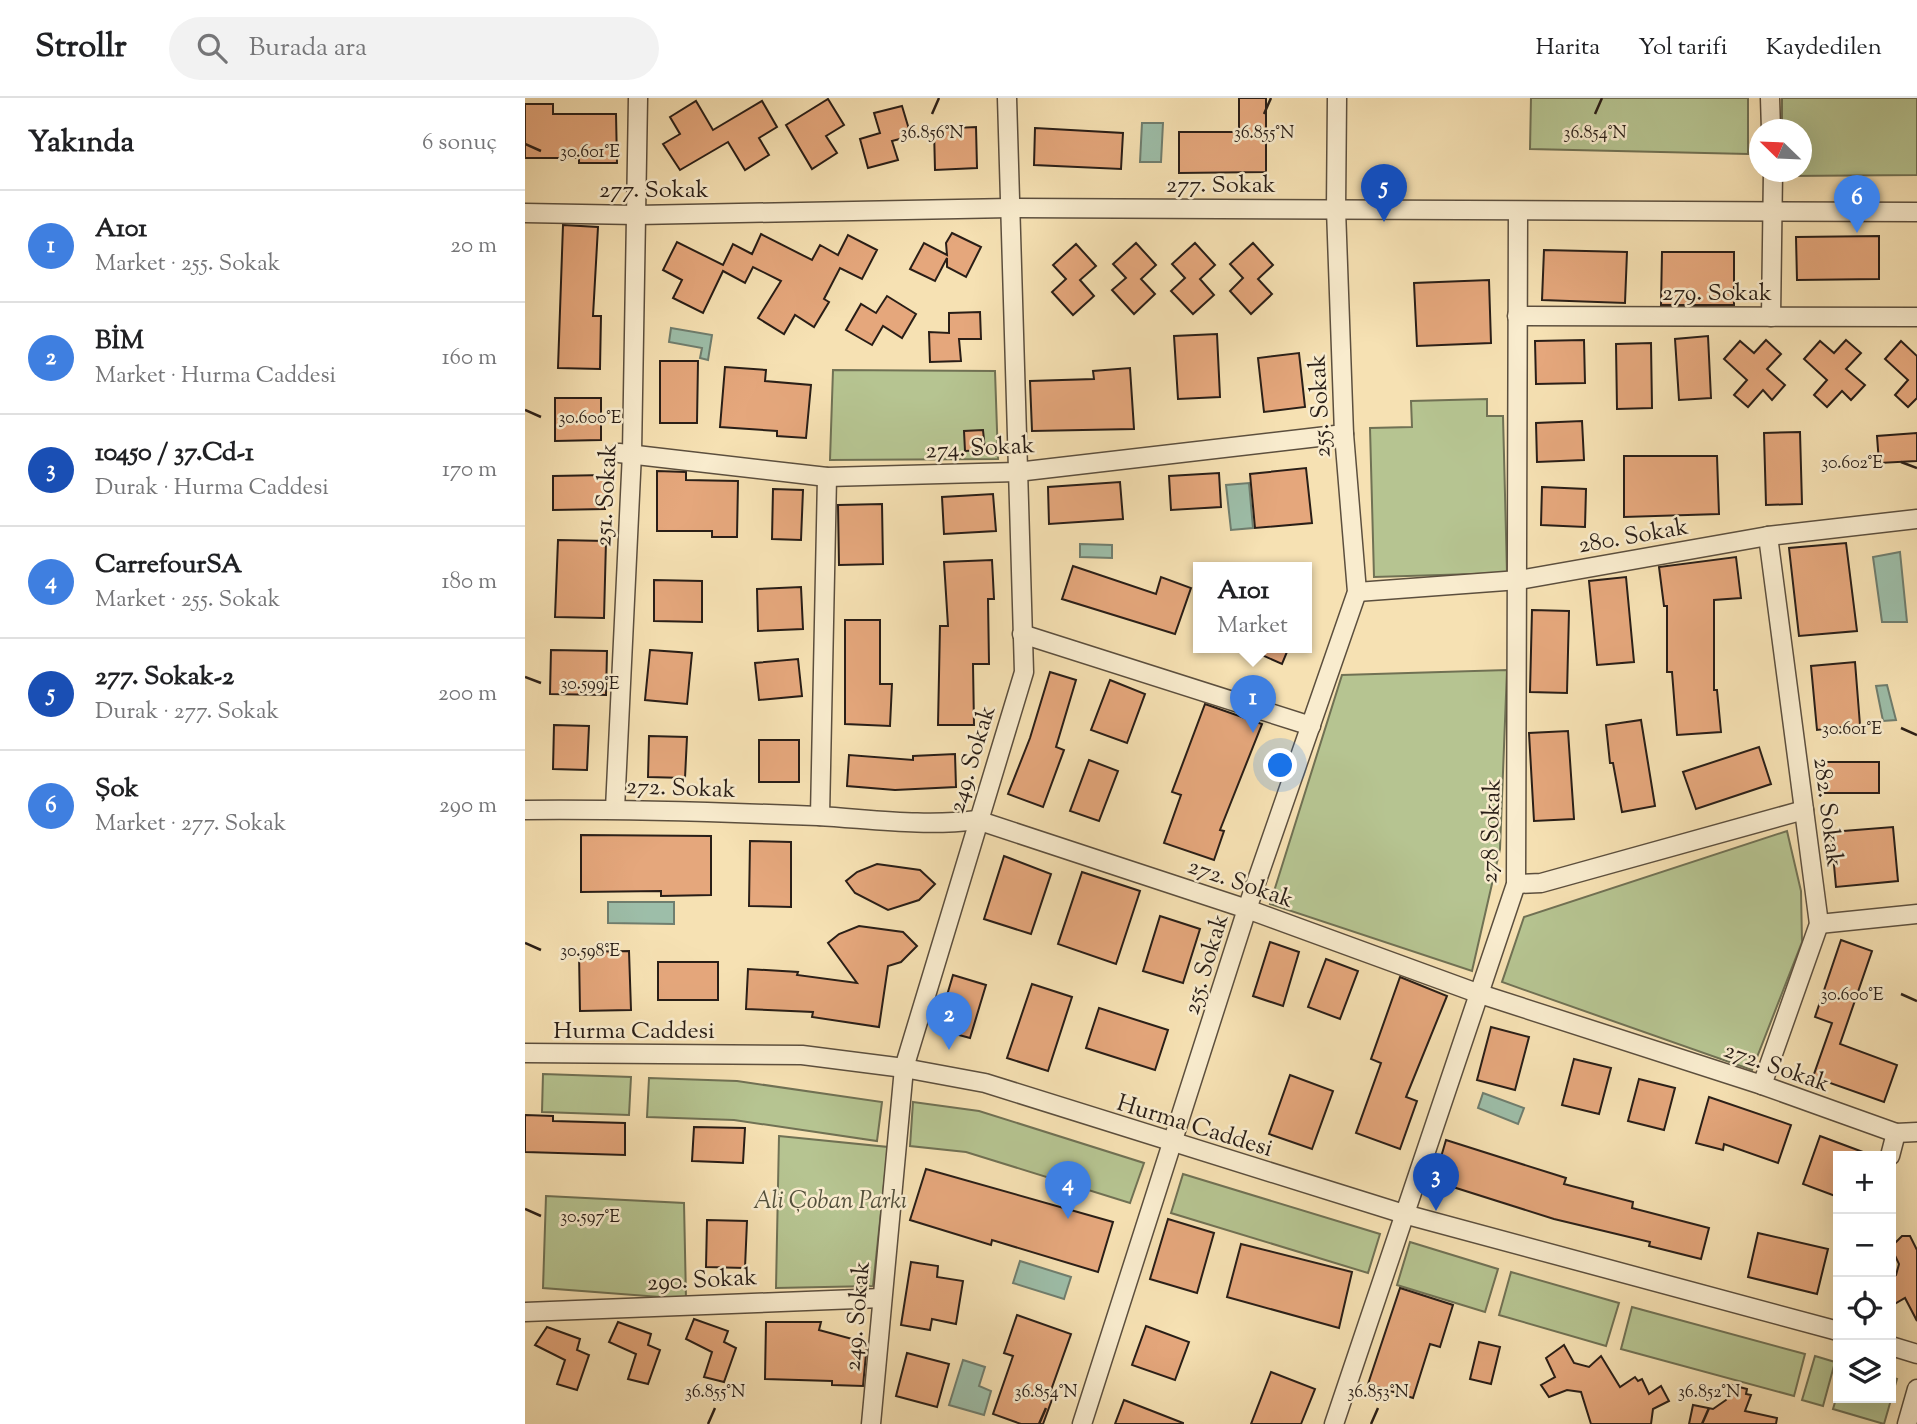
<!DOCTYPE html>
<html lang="tr">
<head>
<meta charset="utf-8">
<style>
  :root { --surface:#fff; --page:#f2f2f2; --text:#202124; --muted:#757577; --line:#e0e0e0; --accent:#8f2418 }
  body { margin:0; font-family:"Sorts Mill Goudy",serif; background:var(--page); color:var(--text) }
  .controls { position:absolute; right:21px; bottom:21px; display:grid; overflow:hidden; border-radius:0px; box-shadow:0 7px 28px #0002 }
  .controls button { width:63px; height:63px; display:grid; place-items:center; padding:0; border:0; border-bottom:2px solid var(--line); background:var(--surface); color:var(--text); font:35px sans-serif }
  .compass { position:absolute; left:1224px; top:21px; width:63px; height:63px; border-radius:50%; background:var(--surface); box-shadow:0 7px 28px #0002; rotate:293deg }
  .you { position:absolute; left:756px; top:668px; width:24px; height:24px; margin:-18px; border:5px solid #fff; border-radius:50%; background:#1a73e8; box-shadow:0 0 0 10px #1a73e833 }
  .badge { display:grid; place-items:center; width:46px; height:46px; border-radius:50%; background:var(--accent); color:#fff; font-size:23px; font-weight:700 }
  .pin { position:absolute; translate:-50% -58px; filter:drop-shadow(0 2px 4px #0008) }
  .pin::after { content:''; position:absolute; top:37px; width:24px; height:21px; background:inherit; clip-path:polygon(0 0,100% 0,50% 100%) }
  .popup { position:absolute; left:668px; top:464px; width:119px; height:91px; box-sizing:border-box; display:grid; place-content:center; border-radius:0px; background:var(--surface); filter:drop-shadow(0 2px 5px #0005); font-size:23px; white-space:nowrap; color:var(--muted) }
  .popup b { font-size:26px; color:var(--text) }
  .popup::after { content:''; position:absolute; left:50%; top:100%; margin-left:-14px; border:14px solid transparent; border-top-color:var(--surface) }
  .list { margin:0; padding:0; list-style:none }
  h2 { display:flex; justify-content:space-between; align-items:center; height:91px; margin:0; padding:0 28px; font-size:30px }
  h2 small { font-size:23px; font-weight:400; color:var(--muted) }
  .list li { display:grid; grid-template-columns:46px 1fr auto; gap:21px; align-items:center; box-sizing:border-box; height:112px; padding:0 28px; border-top:2px solid var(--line) }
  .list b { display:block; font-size:26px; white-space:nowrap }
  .list p { margin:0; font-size:23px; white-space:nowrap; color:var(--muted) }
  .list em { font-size:23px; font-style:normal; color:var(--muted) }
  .icon { flex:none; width:38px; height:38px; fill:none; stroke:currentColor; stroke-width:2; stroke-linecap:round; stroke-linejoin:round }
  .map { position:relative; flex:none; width:1392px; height:1326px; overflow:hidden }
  header { display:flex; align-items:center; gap:42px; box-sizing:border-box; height:98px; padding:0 35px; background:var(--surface); border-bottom:2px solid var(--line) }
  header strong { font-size:33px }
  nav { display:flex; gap:38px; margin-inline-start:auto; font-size:24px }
  .search { width:490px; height:63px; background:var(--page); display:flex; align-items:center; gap:18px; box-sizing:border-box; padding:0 24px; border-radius:38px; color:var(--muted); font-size:26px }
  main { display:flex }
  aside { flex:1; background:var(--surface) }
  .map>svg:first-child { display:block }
  .green { fill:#b6c491; stroke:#707154; stroke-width:2 }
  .water { fill:#9dbea9; stroke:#6f7e6f; stroke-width:2 }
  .building { fill:#e5a77c; stroke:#291e17; stroke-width:2 }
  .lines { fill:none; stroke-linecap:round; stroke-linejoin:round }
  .minor-casing { stroke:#5c4f3e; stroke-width:21 }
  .minor { stroke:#f9ecce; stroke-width:18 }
  .ticks { fill:none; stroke:#291e17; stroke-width:2.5 }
  .labels { text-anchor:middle; stroke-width:5; stroke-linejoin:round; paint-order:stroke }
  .street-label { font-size:24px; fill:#291e17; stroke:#f9ecce }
  .park-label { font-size:24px; font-style:italic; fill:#53503c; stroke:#f9ecce }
  .ticks-label { font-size:18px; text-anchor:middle; fill:#291e17; stroke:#f9ecce; stroke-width:5; stroke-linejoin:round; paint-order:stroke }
</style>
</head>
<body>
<header>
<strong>Strollr</strong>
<div class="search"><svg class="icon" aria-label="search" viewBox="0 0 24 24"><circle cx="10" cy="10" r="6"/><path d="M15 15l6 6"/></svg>Burada ara</div>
<nav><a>Harita</a><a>Yol tarifi</a><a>Kaydedilen</a></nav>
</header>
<main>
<aside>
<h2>Yakında<small>6 sonuç</small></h2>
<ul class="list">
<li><span class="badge" style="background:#3f7fe0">1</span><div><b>A101</b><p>Market · 255. Sokak</p></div><em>20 m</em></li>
<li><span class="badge" style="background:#3f7fe0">2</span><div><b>BİM</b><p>Market · Hurma Caddesi</p></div><em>160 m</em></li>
<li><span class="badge" style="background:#1a4fb4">3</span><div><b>10450 / 37.Cd-1</b><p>Durak · Hurma Caddesi</p></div><em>170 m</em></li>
<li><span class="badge" style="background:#3f7fe0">4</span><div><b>CarrefourSA</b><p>Market · 255. Sokak</p></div><em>180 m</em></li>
<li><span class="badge" style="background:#1a4fb4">5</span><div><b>277. Sokak-2</b><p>Durak · 277. Sokak</p></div><em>200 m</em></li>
<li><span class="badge" style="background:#3f7fe0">6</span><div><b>Şok</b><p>Market · 277. Sokak</p></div><em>290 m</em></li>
</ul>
</aside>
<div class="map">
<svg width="1392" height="1326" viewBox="0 0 1392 1326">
  <rect width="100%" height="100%" fill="#f6e1b3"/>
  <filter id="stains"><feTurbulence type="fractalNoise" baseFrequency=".00286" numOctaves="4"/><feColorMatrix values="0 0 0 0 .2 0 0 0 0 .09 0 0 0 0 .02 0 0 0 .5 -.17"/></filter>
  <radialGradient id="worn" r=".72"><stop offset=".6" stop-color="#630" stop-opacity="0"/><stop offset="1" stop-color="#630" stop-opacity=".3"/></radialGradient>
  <g class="green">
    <path d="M1006,0h217v56l-218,-5z"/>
    <path d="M1257,0h135v77l-130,1 -5,-4h19v-42l-19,-1z"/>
    <path d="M308,272l162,1 3,88 -168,1z"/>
    <path d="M962,301v17h16l4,157 -133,4 -4,-149 42,-1 -1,-26z"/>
    <path d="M982,572l-7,179 -28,122 -202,-67 72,-229z"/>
    <path d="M1262,733l14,60 1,51 -50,128 -250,-88 22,-65z"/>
    <path d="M18,976l88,3 -2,38 -87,-3z"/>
    <path d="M124,980l88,3 145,21 -5,39 -143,-21 -87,-3z"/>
    <path d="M388,1004l66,9 165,52 -14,40 -164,-51 -56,-6z"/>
    <path d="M254,1038l109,11 -15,139 -97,2z"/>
    <path d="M658,1076l197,60 -12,39 -197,-60z"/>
    <path d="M21,1098l138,7 2,96 -143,-11z"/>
    <path d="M885,1144l88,27 -13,43 -88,-27z"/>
    <path d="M986,1174l108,31 -13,43 -107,-31z"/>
    <path d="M1107,1209l173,47 -11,42 -173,-47z"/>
    <path d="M1290,1258l20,6 -12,44 -21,-6z"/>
    <path d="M1366,1279l6,2 -13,45 -51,-15 5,-17v6h53z"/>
  </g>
  <g class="water">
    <path d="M617,25h21l-2,39h-21z"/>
    <path d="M146,230l41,7 -4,25 -8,-2 2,-10 -33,-6z"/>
    <path d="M724,385l4,45 -22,2 -5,-45z"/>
    <path d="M555,446l32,1v13l-32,-1z"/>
    <path d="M1375,454l7,70h-25l-9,-65z"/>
    <path d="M1362,587l9,35 -13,1 -7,-35z"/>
    <path d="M83,804h66v22l-66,-1z"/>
    <path d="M958,995l41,15 -6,16 -40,-16z"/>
    <path d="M495,1163l51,16 -7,22 -51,-16z"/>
    <path d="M438,1262l22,7 -6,19 12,5 -7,24 -35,-10z"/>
  </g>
  <g class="building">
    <path d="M714,0h27v74l-87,1v-41h60z"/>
    <path d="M303,1l16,26 -18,11 11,17 -25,16 -26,-44z"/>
    <path d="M171,3l17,29 49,-29 15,26 -18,11 10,17 -24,15 -17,-28 -48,28 -17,-26 17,-10 -10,-17z"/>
    <path d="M0,6h28v10h63l1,49h-38v-5h-54z"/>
    <path d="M377,8l9,30 -19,5 6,19 -30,8 -8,-29 20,-6 -6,-20z"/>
    <path d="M451,29l1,41 -42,2 -1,-41z"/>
    <path d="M510,30l88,5 -2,36 -87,-4z"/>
    <path d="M38,127l35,2 -5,89h8l-1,53 -42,-1z"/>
    <path d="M427,135l29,14 -15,30 -19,-10v-9l-12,23 -25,-12 14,-26 23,12 -1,-12z"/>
    <path d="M236,136l51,26 8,-15 18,10 10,-20 29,15 -15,29 -22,-11 -16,31 5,3 -15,25 -19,-12 -11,19 -26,-16 23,-37 -28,-14 -8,16 -22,-12 -20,42 -30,-15 9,-18 -19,-10 14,-28 46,23 10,-21 19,10z"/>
    <path d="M1354,138v43l-82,1 -1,-43z"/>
    <path d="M611,145l20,22 -15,14 14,15 -21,20 -22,-24 14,-12 -13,-14z"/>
    <path d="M670,145l20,22 -15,14 14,16 -21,19 -22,-23 14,-13 -13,-14z"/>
    <path d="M728,145l20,22 -15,14 14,15 -21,20 -21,-23 13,-13 -13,-14z"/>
    <path d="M551,146l20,22 -16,14 14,16 -21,19 -21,-23 14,-13 -13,-14z"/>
    <path d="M1019,152l83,2 -2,51 -83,-3z"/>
    <path d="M1137,154h72v53h-73z"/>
    <path d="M964,182l2,63 -74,3 -3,-63z"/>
    <path d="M362,198l29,18 -14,24 -19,-12 -11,19 -26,-15 15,-26 15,9z"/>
    <path d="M455,214l1,27h-22l2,22 -31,1 -1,-30 20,1v-20z"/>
    <path d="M692,236l3,63 -42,2 -4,-63z"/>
    <path d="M1183,238l3,62 -32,2 -4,-61z"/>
    <path d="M1059,242l1,43 -49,1 -1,-43z"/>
    <path d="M1241,242l15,14 -14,15 18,16 -13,15 -9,-10 -15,17 -14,-12 13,-15 -23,-21 16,-18 14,12z"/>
    <path d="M1321,242l15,13 -15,16 19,16 -14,15 -9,-9 -15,16 -13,-12 13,-15 -23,-21 16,-18 14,12z"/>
    <path d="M1376,243l16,15v42l-9,9 -13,-12 13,-15 -23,-21z"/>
    <path d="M1126,245l1,65 -35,1 -1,-65z"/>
    <path d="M774,255l6,54 -41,5 -6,-54z"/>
    <path d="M135,263h38l-1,62h-37z"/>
    <path d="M200,269l41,3 -1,11 46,4 -5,53 -29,-2v-5l-57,-4z"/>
    <path d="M605,270l4,61 -102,2 -2,-50 64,-2 -1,-8z"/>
    <path d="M30,300h46v42l-46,1z"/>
    <path d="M1057,323l2,39 -47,2 -1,-39z"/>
    <path d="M458,332l2,20 -20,1 -1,-20z"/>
    <path d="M1275,334l2,72 -36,1 -2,-72z"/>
    <path d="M1392,335v28l-38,2 -2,-27z"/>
    <path d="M1099,358h93l2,58 -95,3z"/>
    <path d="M781,370l6,55 -57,5 -5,-54z"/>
    <path d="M132,373l29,1v8l52,1 -1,56h-25v-6h-55z"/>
    <path d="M694,375l2,34 -50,3 -2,-34z"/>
    <path d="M80,377v34l-52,1v-34z"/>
    <path d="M595,384l3,37 -74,5 -1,-37z"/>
    <path d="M1017,389l44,2 -1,38 -44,-2z"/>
    <path d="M248,391l30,1 -2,50 -29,-1z"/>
    <path d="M468,396l3,37 -52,3 -2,-37z"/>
    <path d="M357,406l1,60 -44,1 -1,-60z"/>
    <path d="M33,442l48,1 -2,77 -49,-1z"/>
    <path d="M1321,445l11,88 -58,5 -10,-88z"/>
    <path d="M1211,459l5,41 -27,2v90h3l4,42 -44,3 -5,-63h-5v-66h-3l-5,-39z"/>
    <path d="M467,462l2,39h-6l1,65h-16l1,61h-36l2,-99h8l-4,-64z"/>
    <path d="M548,468l83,28 5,-17 30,11 -16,46 -113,-35z"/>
    <path d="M1101,479l8,85 -37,3 -8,-84z"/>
    <path d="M129,482l48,1v41l-48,-1z"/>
    <path d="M276,489l2,42 -45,2 -1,-42z"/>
    <path d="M1007,512l37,1 -2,82 -37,-1z"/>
    <path d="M320,522h35v64h12l-2,42 -45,-2z"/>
    <path d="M719,549h45l-7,17z"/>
    <path d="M26,552l56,1 -1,44 -56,-1z"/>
    <path d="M125,552l42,3 -5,51 -42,-4z"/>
    <path d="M273,561l4,37 -43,4 -4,-37z"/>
    <path d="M1330,564l5,63 -43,5 -6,-64z"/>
    <path d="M525,574l26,8 -20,67 8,3 -21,57 -35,-13 22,-56z"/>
    <path d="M585,582l35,14 -18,49 -36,-13z"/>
    <path d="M680,606l57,20 -42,106 4,1 -10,29 -50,-17 17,-48 -9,-3z"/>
    <path d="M1116,622l14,86 -33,6 -9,-49h-3l-4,-38z"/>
    <path d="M29,627l35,1 -2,44 -34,-1z"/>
    <path d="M1043,633l6,88 -40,2 -5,-88z"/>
    <path d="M124,638l38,1 -2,41 -37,-1z"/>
    <rect x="234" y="642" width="40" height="42"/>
    <path d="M1234,649l12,37 -75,25 -13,-37z"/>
    <path d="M430,656l1,33 -61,3 -48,-4 2,-31 64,5v-4z"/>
    <path d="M564,662l29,11 -19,50 -29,-10z"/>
    <path d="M1297,664h57v31h-56z"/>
    <path d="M1368,729l5,54 -62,6 -5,-55z"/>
    <path d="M56,737l130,1v59l-50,1v-5l-80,1z"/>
    <path d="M225,743l41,1v65l-42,-1z"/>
    <path d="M479,758l47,18 -20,60 -47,-15z"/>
    <path d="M352,766l43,6 15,14 -16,16 -31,10 -33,-17 -9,-12 11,-9z"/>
    <path d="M557,774l58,19 -24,73 -58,-20z"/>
    <path d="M635,818l40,13 -17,54 -40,-12z"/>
    <path d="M334,828l44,6 14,14 -16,16 -13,4 -9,61 -67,-10 1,-5 -67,-3 2,-40 50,3 -1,3 60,8 -29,-40 11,-9z"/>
    <path d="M1316,842l31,11 -32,93 57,21 -13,37 -71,-25 19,-54 -17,-6z"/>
    <path d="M745,844l29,10 -16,54 -30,-10z"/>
    <path d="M104,853l2,59 -51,1 -1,-59z"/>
    <path d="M801,861l32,12 -18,48 -32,-12z"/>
    <rect x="133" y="864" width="60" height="38"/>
    <path d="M428,877l33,10 -16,53 -33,-9z"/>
    <path d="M875,879l47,19 -41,101 11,4 -17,48 -44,-16 25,-70 -10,-4z"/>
    <path d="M507,886l40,13 -24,74 -41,-13z"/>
    <path d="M574,910l69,22 -13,40 -69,-22z"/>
    <path d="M966,929l38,10 -14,53 -38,-10z"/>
    <path d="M1049,961l37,9 -12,46 -37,-9z"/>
    <path d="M765,977l43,16 -21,58 -43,-15z"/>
    <path d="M1114,981l36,9 -11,42 -36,-9z"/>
    <path d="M1184,999l82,28 -13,38 -54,-19 -1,6 -27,-7z"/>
    <path d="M0,1017l28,1v5l72,2v32l-100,-3z"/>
    <path d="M169,1029l51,1 -2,35 -51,-2z"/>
    <path d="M1295,1038l51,19 -33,1v41l-35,-13z"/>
    <path d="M921,1042l120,38 -2,6 69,18 -1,6 77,20 -8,31 -52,-13 1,-4 -96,-23 -120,-38z"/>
    <path d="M401,1071l187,53 -15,50 -106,-32 -1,5 -81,-25z"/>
    <path d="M643,1121l46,14 -17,60 -47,-14z"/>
    <path d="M182,1122l40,1 -2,47 -39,-1z"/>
    <path d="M1233,1135l70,16 -11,45 -69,-17z"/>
    <path d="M1377,1138h8l7,14v71l-12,-23 -14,8v-28l5,-3 3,-11 -8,-17z"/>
    <path d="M716,1146l111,28 -13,56 -112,-31z"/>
    <path d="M386,1164l27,4 -1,11 26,4 -7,43 -24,-5 -2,11 -29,-5z"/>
    <path d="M875,1190l53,17 -13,42 -10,-3 -17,54 -45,-14z"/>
    <path d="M492,1217l54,19 -21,59 4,1 -11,30h-22l-28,-10 20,-58 -9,-3z"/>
    <path d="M169,1221l34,12 -4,11 12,6 -12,34 -20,-5 8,-25 -26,-13z"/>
    <path d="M93,1224l33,12 -3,11 12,5 -12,34 -20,-5 8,-25 -27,-12z"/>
    <path d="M241,1224h55l-2,8 48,13 -4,43 -31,-1v-4l-67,-2z"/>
    <path d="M621,1228l43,16 -14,38 -43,-15z"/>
    <path d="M22,1229l33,12 -3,11 12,5 -12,35 -20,-6 8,-24 -30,-15z"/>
    <path d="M954,1244l21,5 -9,37 -21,-5z"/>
    <path d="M1039,1247l10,18 15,4 12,-11 19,31 15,-10 3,4 4,-2 7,15 12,-8 8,15 -16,8 -2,15h-60l-10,-32 -14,-2 -18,7 -8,-12 14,-8 -9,-19z"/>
    <path d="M382,1255l42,11 -12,43 -41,-11z"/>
    <path d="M746,1274l44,17 -14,35h-50z"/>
    <path d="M1203,1286l19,5 -1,5 5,1 -6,16 32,7 -1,6h-87l4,-19 20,4 13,-9z"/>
    <path d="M599,1302l59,23v1h-68z"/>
  </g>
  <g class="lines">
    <g class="minor-casing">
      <g id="minor">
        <path d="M1245,0l1,32"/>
        <path d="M0,115l112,2 373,-7 907,4"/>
        <path d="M992,218l400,1"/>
        <path d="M1246,219l2,-145"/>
        <path d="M94,355l208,24 190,-5 327,-38"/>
        <path d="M832,494l162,-12 249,-44 149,-17"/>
        <path d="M497,536l289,92"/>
        <path d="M90,711l17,-356 6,-355"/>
        <path d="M0,712c98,-1 195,2 293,6 53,3 105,11 159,4l270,89 230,84 285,92 134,48 21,-1"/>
        <path d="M295,718l7,-339"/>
        <path d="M991,786l25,-1 263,-73"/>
        <path d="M1294,826l98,-10"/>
        <path d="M0,955l277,2 102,13 81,15 419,131 434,117"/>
        <path d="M1237,987l57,-161 -51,-388"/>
        <path d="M1365,1058l6,-23"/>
        <path d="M0,1214l357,-14"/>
        <path d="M1366,1248l26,8"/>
        <path d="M346,1326l33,-356 120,-396 -17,-574"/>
        <path d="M557,1326l165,-515 110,-317 -13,-158 -8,-225 1,-111"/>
        <path d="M809,1326l182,-540 2,-673"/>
        <path d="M1382,1326l10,-35"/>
      </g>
    </g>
    <use href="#minor" class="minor"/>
  </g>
  <path class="ticks" d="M407,16l7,-16M739,16l7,-16M1070,16l7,-16M0,46l16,7M0,312l16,7M1376,364l16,6M0,579l16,6M1376,630l16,7M0,845l16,7M1376,896l16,7M0,1111l16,7M183,1326l7,-16M514,1326l7,-16M846,1326l7,-16M1177,1326l7,-16"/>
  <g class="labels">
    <g class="street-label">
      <text x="696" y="94">277. Sokak</text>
      <text x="129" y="99">277. Sokak</text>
      <text x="1192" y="202">279. Sokak</text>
      <text transform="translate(794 308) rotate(-93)" y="8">255. Sokak</text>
      <text transform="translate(455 349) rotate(-3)" y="8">274. Sokak</text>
      <text transform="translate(80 397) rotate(-87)" y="8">251. Sokak</text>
      <text transform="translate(1108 437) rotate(-10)" y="8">280. Sokak</text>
      <text transform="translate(446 661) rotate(-73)" y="8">249. Sokak</text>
      <text transform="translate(156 689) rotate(2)" y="8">272. Sokak</text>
      <text transform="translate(1304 714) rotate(83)" y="8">282. Sokak</text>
      <text transform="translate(965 733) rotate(-88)" y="8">278 Sokak</text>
      <text transform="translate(716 784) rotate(19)" y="8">272. Sokak</text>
      <text transform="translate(680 866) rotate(-73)" y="8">255. Sokak</text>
      <text x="109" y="940">Hurma Caddesi</text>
      <text transform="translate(1252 968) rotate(19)" y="8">272. Sokak</text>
      <text transform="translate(670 1027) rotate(17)" y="8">Hurma Caddesi</text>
      <text transform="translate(177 1181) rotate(-3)" y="8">290. Sokak</text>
      <text transform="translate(331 1218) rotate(-85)" y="8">249. Sokak</text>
    </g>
    <g class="park-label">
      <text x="305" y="1110">Ali Çoban Parkı</text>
    </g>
  </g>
  <g class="ticks-label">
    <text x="407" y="40">36.856°N</text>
    <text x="739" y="40">36.855°N</text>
    <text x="1070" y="40">36.854°N</text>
    <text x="65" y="59">30.601°E</text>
    <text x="65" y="325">30.600°E</text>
    <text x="1327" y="370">30.602°E</text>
    <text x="65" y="591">30.599°E</text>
    <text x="1327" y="636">30.601°E</text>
    <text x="65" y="858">30.598°E</text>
    <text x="1327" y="902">30.600°E</text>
    <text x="65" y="1124">30.597°E</text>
    <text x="190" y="1299">36.855°N</text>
    <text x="521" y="1299">36.854°N</text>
    <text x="853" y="1299">36.853°N</text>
    <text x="1184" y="1299">36.852°N</text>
  </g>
  <rect width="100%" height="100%" filter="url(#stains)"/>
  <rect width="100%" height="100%" fill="url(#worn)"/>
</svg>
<div class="controls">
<button>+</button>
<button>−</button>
<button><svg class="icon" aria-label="locate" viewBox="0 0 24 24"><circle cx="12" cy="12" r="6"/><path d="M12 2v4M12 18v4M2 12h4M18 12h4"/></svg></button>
<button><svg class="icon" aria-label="layers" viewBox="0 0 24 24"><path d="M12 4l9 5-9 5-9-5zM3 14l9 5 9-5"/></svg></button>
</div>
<svg class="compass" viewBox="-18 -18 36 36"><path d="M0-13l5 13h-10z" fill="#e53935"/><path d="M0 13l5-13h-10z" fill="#757577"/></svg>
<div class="you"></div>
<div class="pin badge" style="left:728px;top:635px;background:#3f7fe0">1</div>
<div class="popup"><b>A101</b>Market</div>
<div class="pin badge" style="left:424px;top:952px;background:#3f7fe0">2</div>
<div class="pin badge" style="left:911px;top:1113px;background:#1a4fb4">3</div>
<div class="pin badge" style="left:543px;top:1121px;background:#3f7fe0">4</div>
<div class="pin badge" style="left:859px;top:124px;background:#1a4fb4">5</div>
<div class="pin badge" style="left:1332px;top:135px;background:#3f7fe0">6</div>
</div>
</main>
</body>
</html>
